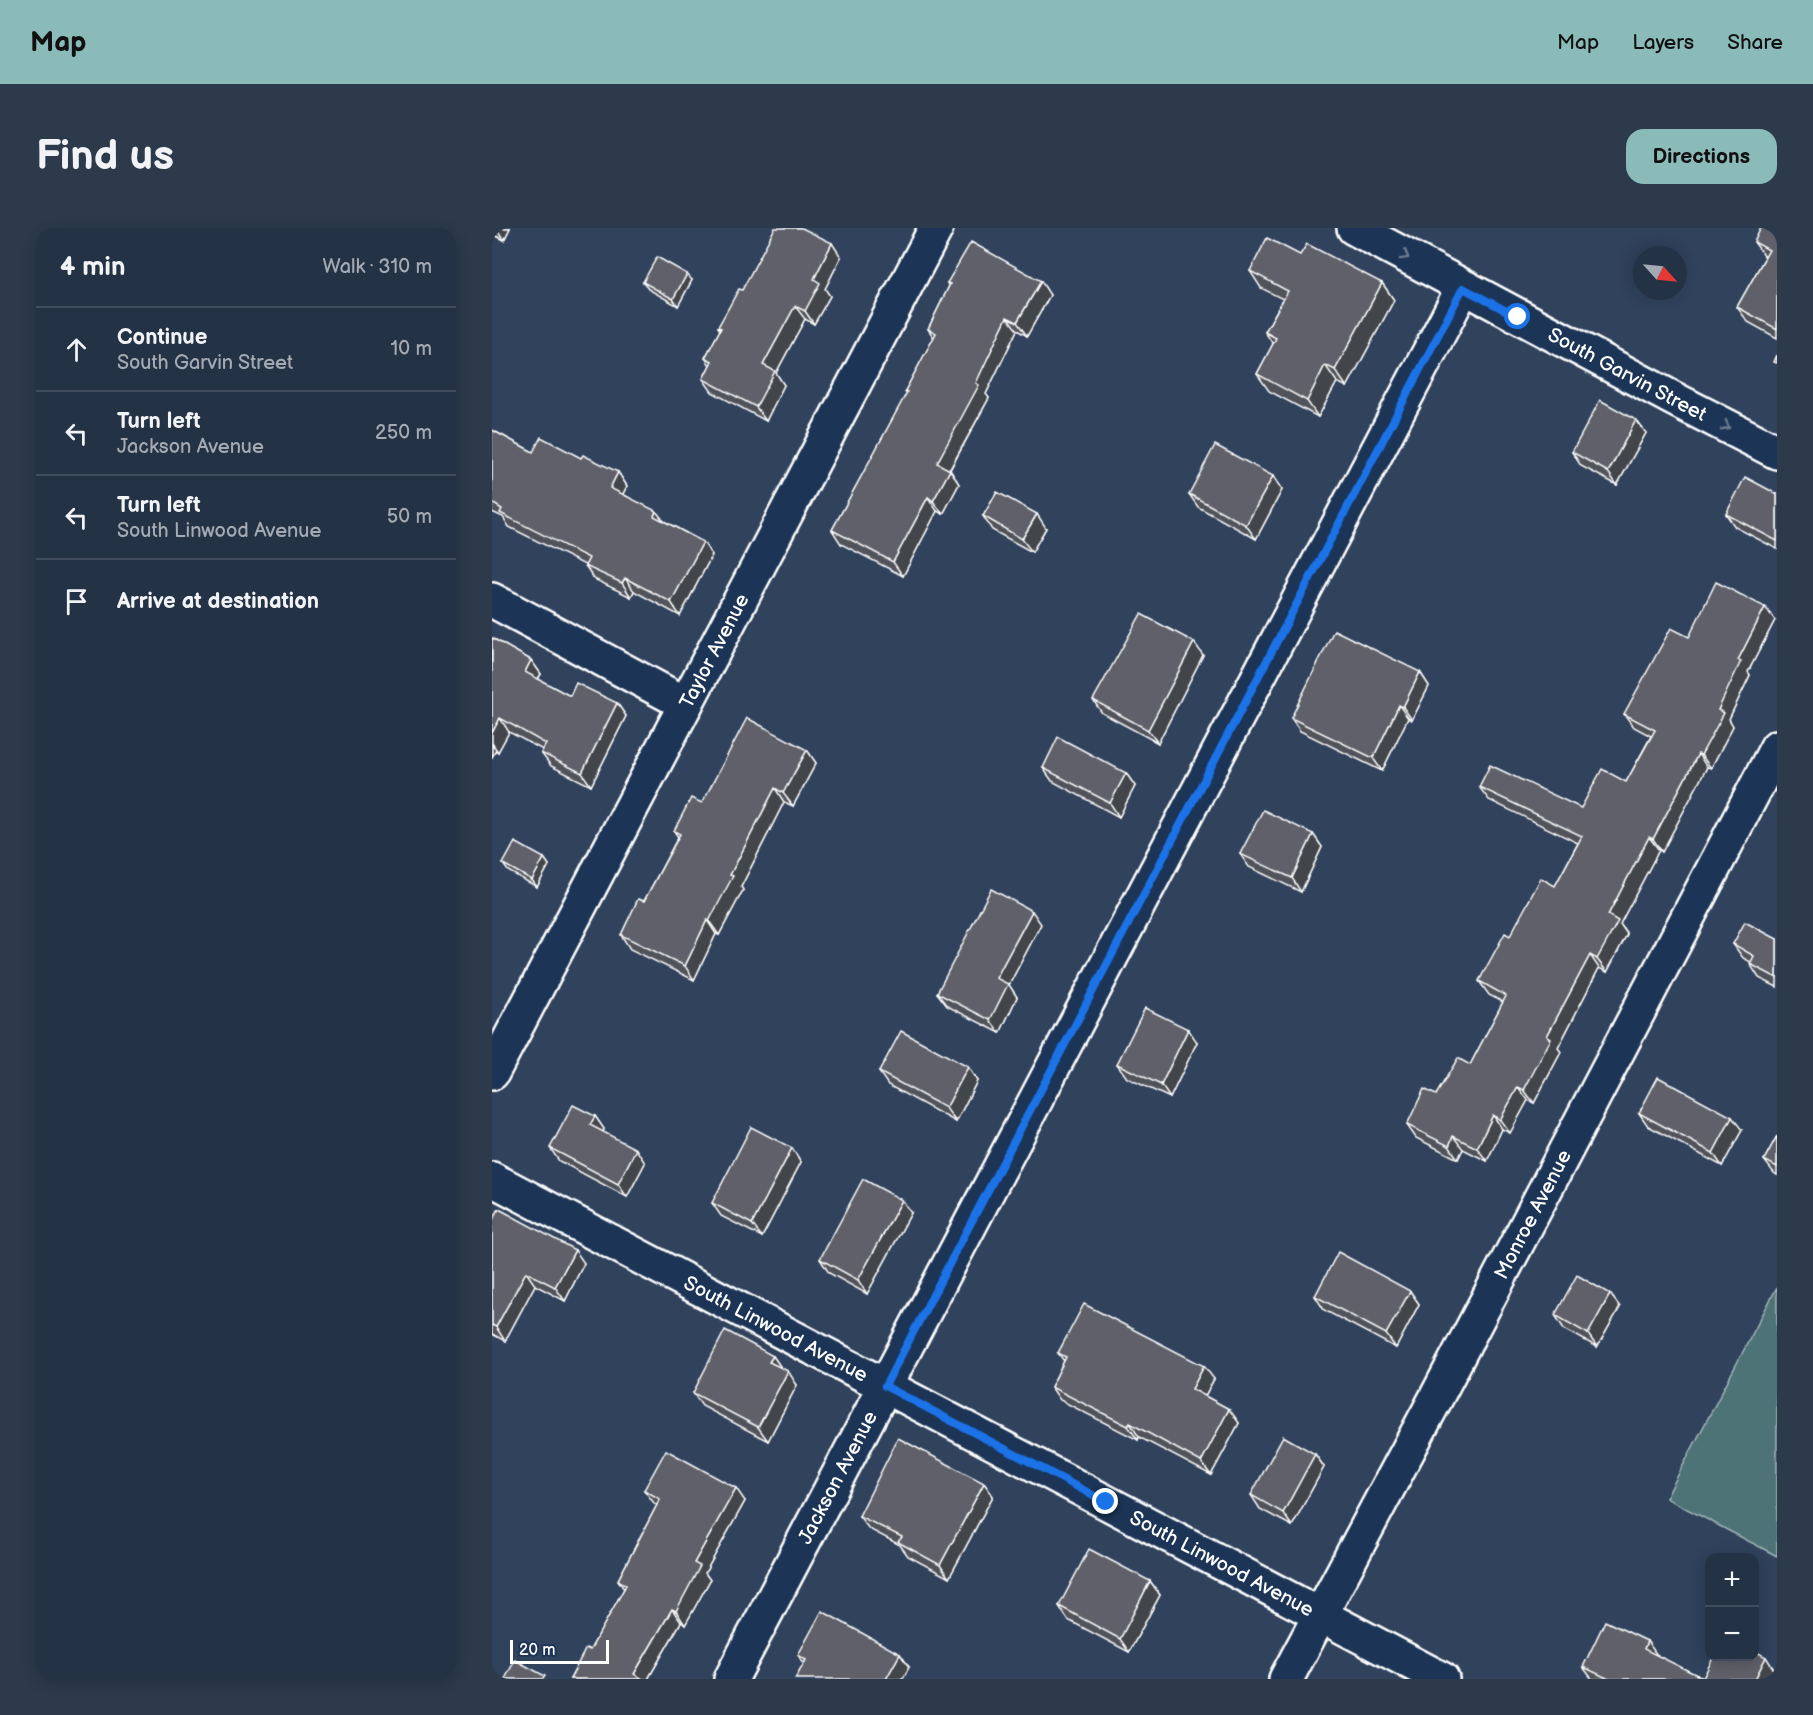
<!DOCTYPE html>
<html lang="en">
<head>
<meta charset="utf-8">
<style>
  :root { --surface:#243245; --page:#2c3a4c; --text:#f1f3f6; --muted:#a3aab3; --line:#414d5e; --accent:#8bbbb9 }
  body { margin:0; font-family:"Balsamiq Sans",sans-serif; background:var(--page); color:var(--text) }
  .controls { position:absolute; right:18px; bottom:18px; display:grid; overflow:hidden; border-radius:12px; box-shadow:0 3px 15px #0003 }
  .controls button { width:54px; height:54px; display:grid; place-items:center; padding:0; border:0; border-bottom:2px solid var(--line); background:var(--surface); color:var(--text); font:30px sans-serif }
  .compass { position:absolute; left:1141px; top:18px; width:54px; height:54px; border-radius:50%; background:var(--surface); box-shadow:0 3px 15px #0003; rotate:117deg }
  .scale { position:absolute; left:18px; bottom:15px; width:99px; box-sizing:border-box; padding-left:6px; border:3px solid #fff; border-top:0; font-size:16px; line-height:21px; white-space:nowrap; color:#fff; -webkit-text-stroke:4px #1d3557; paint-order:stroke }
  .stop { position:absolute; width:18px; height:18px; margin:-14px; border:4px solid #1a73e8; border-radius:50%; background:#fff }
  .stop.end { background:#1a73e8; border-color:#fff; box-shadow:0 2px 6px #0008 }
  .list { margin:0; padding:0; list-style:none }
  h2 { display:flex; justify-content:space-between; align-items:center; height:78px; margin:0; padding:0 24px; font-size:26px }
  h2 small { font-size:20px; font-weight:400; color:var(--muted) }
  .list li { display:grid; grid-template-columns:39px 1fr auto; gap:18px; align-items:center; box-sizing:border-box; height:84px; padding:0 24px; border-top:2px solid var(--line) }
  .list b { display:block; font-size:22px; white-space:nowrap }
  .list p { margin:0; font-size:20px; white-space:nowrap; color:var(--muted) }
  .list em { font-size:20px; font-style:normal; color:var(--muted) }
  .icon { flex:none; width:33px; height:33px; fill:none; stroke:currentColor; stroke-width:2; stroke-linecap:round; stroke-linejoin:round }
  .map { position:relative; flex:none; width:1285px; height:1451px; overflow:hidden; border-radius:18px }
  header { display:flex; align-items:center; gap:36px; box-sizing:border-box; height:84px; padding:0 30px; background:var(--accent); color:#111 }
  header strong { font-size:28px }
  nav { display:flex; gap:33px; margin-inline-start:auto; font-size:21px }
  .intro { display:flex; align-items:center; justify-content:space-between; box-sizing:border-box; height:144px; padding:0 36px }
  h1 { margin:0; font-size:42px }
  .button { padding:15px 27px; border-radius:18px; background:var(--accent); color:#111; font-size:21px; font-weight:700 }
  main { display:flex; gap:36px; padding:0 36px }
  aside { flex:1; background:var(--surface); border-radius:18px; box-shadow:0 3px 15px #0003 }
  .map>svg:first-child { display:block }
  .green { fill:#4d7376; stroke:#a6b9ba; stroke-width:1.5 }
  .lines { fill:none; stroke-linecap:round; stroke-linejoin:round }
  .minor-casing { stroke:#fff; stroke-width:38 }
  .tertiary-casing { stroke:#fff; stroke-width:38 }
  .minor { stroke:#1d3557; stroke-width:33 }
  .tertiary { stroke:#1d3557; stroke-width:33 }
  .wall { fill:#51535a; stroke:#fff; stroke-width:1.5 }
  .shaded-wall { fill:#42444a; stroke:#fff; stroke-width:1.5 }
  .building { fill:#5e6169; stroke:#fff; stroke-width:1.5 }
  .oneway { stroke:#6c7c92 }
  .route { stroke:#1a73e8; stroke-width:8 }
  .labels { text-anchor:middle; stroke-width:6; stroke-linejoin:round; paint-order:stroke }
  .street-label { font-size:20px; fill:#fff; stroke:#1d3557 }
</style>
</head>
<body>
<header>
<strong>Map</strong>
<nav><a>Map</a><a>Layers</a><a>Share</a></nav>
</header>
<div class="intro"><h1>Find us</h1><a class="button">Directions</a></div>
<main>
<aside>
<h2>4 min<small>Walk · 310 m</small></h2>
<ul class="list">
<li><svg class="icon" aria-label="ahead" viewBox="0 0 24 24"><path d="M12 20V5M6 11l6-6 6 6"/></svg><div><b>Continue</b><p>South Garvin Street</p></div><em>10 m</em></li>
<li><svg class="icon" aria-label="left" viewBox="0 0 24 24"><path d="M17 20v-9H6M10 6l-5 5 5 5"/></svg><div><b>Turn left</b><p>Jackson Avenue</p></div><em>250 m</em></li>
<li><svg class="icon" aria-label="left" viewBox="0 0 24 24"><path d="M17 20v-9H6M10 6l-5 5 5 5"/></svg><div><b>Turn left</b><p>South Linwood Avenue</p></div><em>50 m</em></li>
<li><svg class="icon" aria-label="arrive" viewBox="0 0 24 24"><path d="M6 21V4h12l-3 4 3 4H6"/></svg><div><b>Arrive at destination</b></div></li>
</ul>
</aside>
<div class="map">
<svg width="1285" height="1451" viewBox="0 0 1285 1451">
  <rect width="100%" height="100%" fill="#30425c"/>
  <filter id="ink" filterUnits="userSpaceOnUse"><feTurbulence type="fractalNoise" baseFrequency=".0167" numOctaves="2"/><feDisplacementMap in="SourceGraphic" scale="12" xChannelSelector="R" yChannelSelector="G"/><feConvolveMatrix kernelMatrix="1 2 1 2 8 2 1 2 1" color-interpolation-filters="sRGB"/></filter>
  <g filter="url(#ink)">
    <path class="green" d="M1285,1059v269l-111,-58z"/>
    <g class="lines">
      <g class="minor-casing">
        <g id="minor">
          <path d="M0,372l194,104"/>
          <path id="s1" d="M0,845l444,-845"/>
          <path id="s2" d="M0,951l950,500"/>
          <path id="s3" d="M239,1451l732,-1391"/>
          <path id="s4" d="M794,1451l149,-279 342,-653"/>
        </g>
      </g>
      <g class="tertiary-casing">
        <g id="tertiary">
          <path id="s5" d="M862,0l320,171 103,53"/>
        </g>
      </g>
      <use href="#minor" class="minor"/>
      <use href="#tertiary" class="tertiary"/>
    </g>
    <g class="wall">
      <path d="M0,0h18l-6,12 -12,-6z"/>
      <path d="M1285,0v110l-29,-16 -11,-15 28,-50 -11,-15z"/>
      <path d="M808,27l82,28 12,17 -47,87 -10,-5 -19,35 -49,-26 -12,-17 16,-30 -8,-12 18,-33 -22,-11 -11,-17z"/>
      <path d="M349,29l-16,32 5,7 -16,28 -9,-5 -29,54 8,12 -18,36 -54,-29 -9,-13 7,-14 -5,-7 15,-28 -2,-3 24,-37z"/>
      <path d="M200,52l-14,26 -30,-17 -5,-7z"/>
      <path d="M455,55l103,12 -23,41 -10,-6 -31,64 3,4 -39,72 9,14 -16,30 -6,-3 -34,65 -62,-32 -9,-14 75,-136 -2,-3 29,-53 -6,-9 21,-43z"/>
      <path d="M1144,192l10,13 -29,52 -36,-19 -9,-14z"/>
      <path d="M0,202l41,22 48,6 37,14 9,14 -4,8 41,27 39,21 9,13 -32,61 -46,-25 -3,6 -37,-18 -9,-14 -76,-38 -6,-10 -11,-5z"/>
      <path d="M790,262l-26,49 -58,-32 -9,-13z"/>
      <path d="M1285,266v55l-42,-22 -9,-13z"/>
      <path d="M491,288l63,12 -14,24 -40,-22z"/>
      <path d="M1283,392l-27,52 2,3 -21,44 4,7 -22,42 -4,-1 -45,85 -3,-2 -39,74 7,10 -20,38 -8,-4 -41,80 3,4 -27,51 -6,-3 -18,33 -8,-4 -15,32 -24,-12 -5,10 -42,-21 -9,-13 29,-30 34,-30 33,-63 -14,-7 -10,-14 31,-45 45,-50 23,-43 -89,-43 -10,-13 102,21 45,-26 25,-46 -17,-9 -10,-13 65,-77z"/>
      <path d="M0,410l39,22 10,14 -3,5 32,17 47,7 9,13 -35,70 -40,-20 -10,-13 2,-3 -34,-18 -11,20 -2,-2 -4,7z"/>
      <path d="M711,427l-45,88 -56,-30 -9,-13z"/>
      <path d="M928,444l9,14 -17,34 -4,-2 -26,53 -82,-40 -9,-13z"/>
      <path d="M315,522l9,13 -23,43 -9,-4 -43,85 2,3 -24,45 -3,-1 -22,46 -64,-31 -9,-14 23,-34 34,-64 -4,-6z"/>
      <path d="M551,540l83,5 9,13 -16,31 -67,-36z"/>
      <path d="M821,606l9,13 -21,45 -52,-25 -9,-13z"/>
      <path d="M52,630l5,7 -12,22 -29,-16 -5,-7z"/>
      <path d="M549,696l-32,61 8,12 -17,36 -53,-27 -10,-13z"/>
      <path d="M1285,711v48l-18,-9 -9,-14 1,-2 -8,-4 -10,-14z"/>
      <path d="M705,814l-27,56 -43,-20 -10,-14z"/>
      <path d="M476,839l9,14 -21,41 -68,-37 -9,-13z"/>
      <path d="M1147,885l103,17 -20,36 -74,-40z"/>
      <path d="M103,888l9,13 -1,3 42,31 -18,34 -68,-36 -9,-13z"/>
      <path d="M1285,908v39l-3,-2 -10,-13z"/>
      <path d="M300,920l9,14 -39,75 -41,-21 -9,-13z"/>
      <path d="M419,985l-44,81 -38,-21 -9,-14z"/>
      <path d="M0,993l92,42 -19,38 -30,-16 -30,56 -13,-7z"/>
      <path d="M918,1063l9,13 -23,44 -72,-38 -9,-14z"/>
      <path d="M1118,1066l10,13 -23,40 -33,-18 -9,-14z"/>
      <path d="M566,1125l156,26 -9,17 24,13 10,14 -28,52 -72,-38 -1,3 -78,-40 -9,-13 13,-26z"/>
      <path d="M281,1128l8,12 16,17 -29,56 -66,-35 -9,-13z"/>
      <path d="M823,1226l9,13 -32,59 -32,-17 -9,-14z"/>
      <path d="M492,1255l9,13 -44,82 -41,-22 -8,-11 -31,-16 -10,-13z"/>
      <path d="M152,1262l101,11 -40,72 5,7 -25,45 -4,-3 -33,57h-78l20,-29 34,-61 -6,-9 39,-75 -3,-2z"/>
      <path d="M658,1353l10,14 -31,57 -61,-32 -9,-14z"/>
      <path d="M408,1426l9,13 -105,-3 -6,-9z"/>
      <path d="M1165,1427l-1,1 47,22 72,-7 -4,8h-179l-9,-12z"/>
    </g>
    <g class="shaded-wall">
      <path d="M4,0h14l-6,12z"/>
      <path d="M340,15l9,14 -16,32 5,7 -16,28 -9,-13 9,-32z"/>
      <path d="M195,46l5,6 -14,26 -5,-7z"/>
      <path d="M549,53l9,14 -23,41 -10,-14z"/>
      <path d="M890,55l12,17 -47,87 -12,-17z"/>
      <path d="M303,78l10,13 -29,54 8,12 -18,36 -10,-14 7,-42z"/>
      <path d="M515,89l10,13 -31,64 3,4 -43,78 -9,-13z"/>
      <path d="M833,137l12,17 -19,35 -11,-16z"/>
      <path d="M1144,192l10,13 -29,52 -9,-13z"/>
      <path d="M458,242l9,14 -16,30 -10,-13z"/>
      <path d="M126,244l9,14 -8,15 -9,-13z"/>
      <path d="M781,248l9,14 -26,49 -10,-14z"/>
      <path d="M436,269l9,14 -34,65 -10,-14z"/>
      <path d="M164,283l10,13 -12,-8z"/>
      <path d="M545,286l9,14 -14,24 -10,-13z"/>
      <path d="M211,314l9,13 -32,61 -9,-14z"/>
      <path d="M133,350l9,13 -3,6 -9,-14z"/>
      <path d="M1273,379l10,13 -27,52 2,3 -21,44 4,7 -22,42 -10,-13 17,-45 20,-50z"/>
      <path d="M702,414l9,13 -45,88 -10,-13z"/>
      <path d="M39,432l10,14 -7,11 -9,-13z"/>
      <path d="M928,444l9,14 -17,34 -9,-13z"/>
      <path d="M125,475l9,13 -35,70 -9,-13z"/>
      <path d="M907,477l9,13 -26,53 -9,-13z"/>
      <path d="M8,490l9,14 -11,20 -6,-9v-10z"/>
      <path d="M0,517l4,5 -4,7z"/>
      <path d="M315,522l9,13 -23,43 -10,-13z"/>
      <path d="M1206,526l9,13 -45,85 -9,-13z"/>
      <path d="M634,545l9,13 -16,31 -9,-14z"/>
      <path d="M283,560l9,14 -43,85 2,3 -24,45 -10,-14 21,-46z"/>
      <path d="M821,606l9,13 -21,45 -9,-14z"/>
      <path d="M1157,609l10,13 -39,74 7,10 -20,38 -10,-13 11,-44z"/>
      <path d="M52,630l5,7 -12,22 -5,-7z"/>
      <path d="M540,683l9,13 -32,61 8,12 -17,36 -10,-13 6,-42z"/>
      <path d="M215,692l9,14 -22,46 -9,-14z"/>
      <path d="M1098,727l9,13 -41,80 3,4 -27,51 -10,-13 23,-54z"/>
      <path d="M696,801l9,13 -27,56 -9,-13z"/>
      <path d="M476,839l9,14 -21,41 -10,-14z"/>
      <path d="M1026,859l10,13 -18,33 -10,-13z"/>
      <path d="M1001,887l9,14 -15,32 -10,-13z"/>
      <path d="M103,888l9,13 -4,9 -10,-13z"/>
      <path d="M1240,889l10,13 -20,36 -9,-13z"/>
      <path d="M961,908l10,13 -5,10 -9,-13z"/>
      <path d="M300,920l9,14 -39,75 -10,-13z"/>
      <path d="M144,921l9,14 -18,34 -9,-13z"/>
      <path d="M410,972l9,13 -44,81 -9,-14z"/>
      <path d="M83,1022l9,13 -19,38 -10,-14z"/>
      <path d="M34,1044l9,13 -30,56 -9,-14z"/>
      <path d="M918,1063l9,13 -23,44 -10,-14z"/>
      <path d="M1118,1066l10,13 -23,40 -9,-13z"/>
      <path d="M281,1128l9,13 -13,-7z"/>
      <path d="M712,1138l10,13 -13,24 -9,-14z"/>
      <path d="M296,1143l9,14 -29,56 -10,-14z"/>
      <path d="M737,1181l10,14 -28,52 -10,-13z"/>
      <path d="M638,1195l9,14 -1,3 -10,-14z"/>
      <path d="M823,1226l9,13 -32,59 -9,-13z"/>
      <path d="M492,1255l9,13 -44,82 -9,-13z"/>
      <path d="M244,1260l9,13 -40,72 5,7 -25,45 -9,-14 18,-48z"/>
      <path d="M658,1353l10,14 -31,57 -9,-13z"/>
      <path d="M180,1381l9,13 -33,57h-11l-3,-5z"/>
      <path d="M1155,1413l10,14 -4,8 -9,-14z"/>
      <path d="M408,1426l9,13 -6,12h-17z"/>
      <path d="M1274,1429l9,14 -4,8h-16z"/>
    </g>
    <g class="building">
      <path d="M283,0h27l30,15 -18,36 6,4 -15,28 -10,-5 -32,59 12,6 -19,36 -53,-28 9,-18 -7,-3 16,-30 -3,-1 21,-38 3,1z"/>
      <path d="M1269,0h16v101l-40,-22 32,-57 -15,-8z"/>
      <path d="M775,10l33,17 7,-11 75,39 -47,87 -10,-5 -18,36 -50,-27 19,-36 -11,-6 23,-41 -38,-20z"/>
      <path d="M479,14l70,39 -24,41 -10,-5 -31,66 3,2 -42,78 13,7 -17,31 -5,-4 -35,65 -61,-32 75,-138 -2,-1 31,-58 -8,-4 22,-45 -3,-1z"/>
      <path d="M165,29l30,17 -14,25 -30,-17z"/>
      <path d="M1285,127v8l-3,-1z"/>
      <path d="M1108,172l36,20 -28,52 -36,-20z"/>
      <path d="M0,202l41,22 8,-15 40,21 2,-3 35,17 -8,16 46,23 -2,5 49,26 -32,60 -46,-24 -3,5 -37,-17 4,-8 -89,-45 2,-4 -10,-6z"/>
      <path d="M723,217l58,31 -27,49 -57,-31z"/>
      <path d="M1253,249l32,17v47l-51,-27z"/>
      <path d="M505,264l40,22 -15,25 -39,-23z"/>
      <path d="M1224,354l49,25 -27,53 3,1 -23,49 6,3 -23,42 -3,-1 -45,85 -4,-2 -41,78 10,6 -21,38 -7,-4 -43,81 4,3 -27,51 -6,-3 -18,33 -7,-5 -16,33 -24,-12 -4,10 -42,-21 17,-36 12,6 22,-37 12,7 36,-69 -27,-15 26,-48 5,3 31,-58 14,8 27,-50 -103,-49 11,-22 91,43 21,-39 24,13 29,-52 -31,-16 47,-86 18,9z"/>
      <path d="M649,386l53,28 -46,88 -55,-30z"/>
      <path d="M842,402l86,42 -17,35 -4,-2 -26,53 -82,-40z"/>
      <path d="M0,410l39,22 -6,12 45,24 6,-13 41,20 -35,70 -41,-20 5,-9 -46,-26 -8,15z"/>
      <path d="M255,490l60,32 -24,43 -8,-5 -45,87 3,1 -24,45 -2,-1 -22,46 -64,-31 17,-36 6,2 36,-67 -6,-3 17,-33 11,5z"/>
      <path d="M566,509l68,36 -16,30 -67,-35z"/>
      <path d="M771,582l50,24 -21,44 -52,-24z"/>
      <path d="M23,614l29,16 -12,22 -29,-16z"/>
      <path d="M499,661l41,22 -36,67 12,6 -18,36 -53,-27z"/>
      <path d="M1253,694l32,17v39l-27,-14 4,-8 -21,-12z"/>
      <path d="M653,780l43,21 -27,56 -44,-21z"/>
      <path d="M409,803l67,36 -22,41 -67,-36z"/>
      <path d="M1166,849l74,40 -19,36 -74,-40z"/>
      <path d="M81,877l22,11 -5,9 46,24 -18,35 -68,-36z"/>
      <path d="M259,899l41,21 -40,76 -40,-21z"/>
      <path d="M1285,908v31l-13,-7z"/>
      <path d="M371,951l39,21 -44,80 -38,-21z"/>
      <path d="M7,981l76,41 -20,37 -29,-15 -30,55 -4,-2v-104z"/>
      <path d="M846,1024l72,39 -24,43 -71,-38z"/>
      <path d="M1085,1047l33,19 -22,40 -33,-19z"/>
      <path d="M592,1076l120,62 -12,23 37,20 -28,53 -71,-39 -2,3 -77,-39 15,-30 -8,-4z"/>
      <path d="M233,1102l48,26 -4,6 19,9 -30,56 -65,-34z"/>
      <path d="M791,1208l32,18 -32,59 -32,-18z"/>
      <path d="M406,1210l86,45 -44,82 -42,-23 4,-5 -43,-21z"/>
      <path d="M174,1222l70,38 -42,75 6,3 -24,45 -4,-2 -38,65 9,5h-73l16,-31 4,2 36,-65 -8,-5 42,-81 -16,-9z"/>
      <path d="M597,1321l61,32 -30,58 -61,-33z"/>
      <path d="M330,1383l78,43 -14,25h-91l11,-19 -8,-5z"/>
      <path d="M1113,1393l42,20 -3,8 59,29 11,-22h41v-5l11,6 -11,22h-146l-26,-12z"/>
      <path d="M23,1432l30,16 -2,3h-38z"/>
    </g>
    <defs><path id="oneway-chevron" d="M-2-3.5L2.5 0L-2 3.5" fill="none" stroke-width="1.6" stroke-linecap="round" stroke-linejoin="round" transform="scale(1.5)"/></defs>
    <g class="oneway">
      <use href="#oneway-chevron" transform="translate(913 28) rotate(29)"/>
      <use href="#oneway-chevron" transform="translate(1234 198) rotate(27)"/>
    </g>
  </g>
  <g class="lines" filter="url(#ink)">
    <path class="route" d="M614,1274l-221,-116 578,-1098 55,29"/>
  </g>
  <g class="labels">
    <g class="street-label">
      <text dy="7" stroke="none"><textPath href="#s5" startOffset="310">South Garvin Street</textPath></text>
      <text dy="7" stroke="none"><textPath href="#s1" startOffset="477">Taylor Avenue</textPath></text>
      <text dy="7" stroke="none"><textPath href="#s4" startOffset="526">Monroe Avenue</textPath></text>
      <text dy="7" stroke="none"><textPath href="#s2" startOffset="321">South Linwood Avenue</textPath></text>
      <text dy="7" stroke="none"><textPath href="#s3" startOffset="228">Jackson Avenue</textPath></text>
      <text dy="7" stroke="none"><textPath href="#s2" startOffset="825">South Linwood Avenue</textPath></text>
    </g>
  </g>
</svg>
<div class="controls">
<button>+</button>
<button>−</button>
</div>
<svg class="compass" viewBox="-18 -18 36 36"><path d="M0-13l5 13h-10z" fill="#e53935"/><path d="M0 13l5-13h-10z" fill="#a3aab3"/></svg>
<div class="scale">20 m</div>
<div class="stop" style="left:1026px;top:89px"></div>
<div class="stop end" style="left:614px;top:1274px"></div>
</div>
</main>
</body>
</html>
